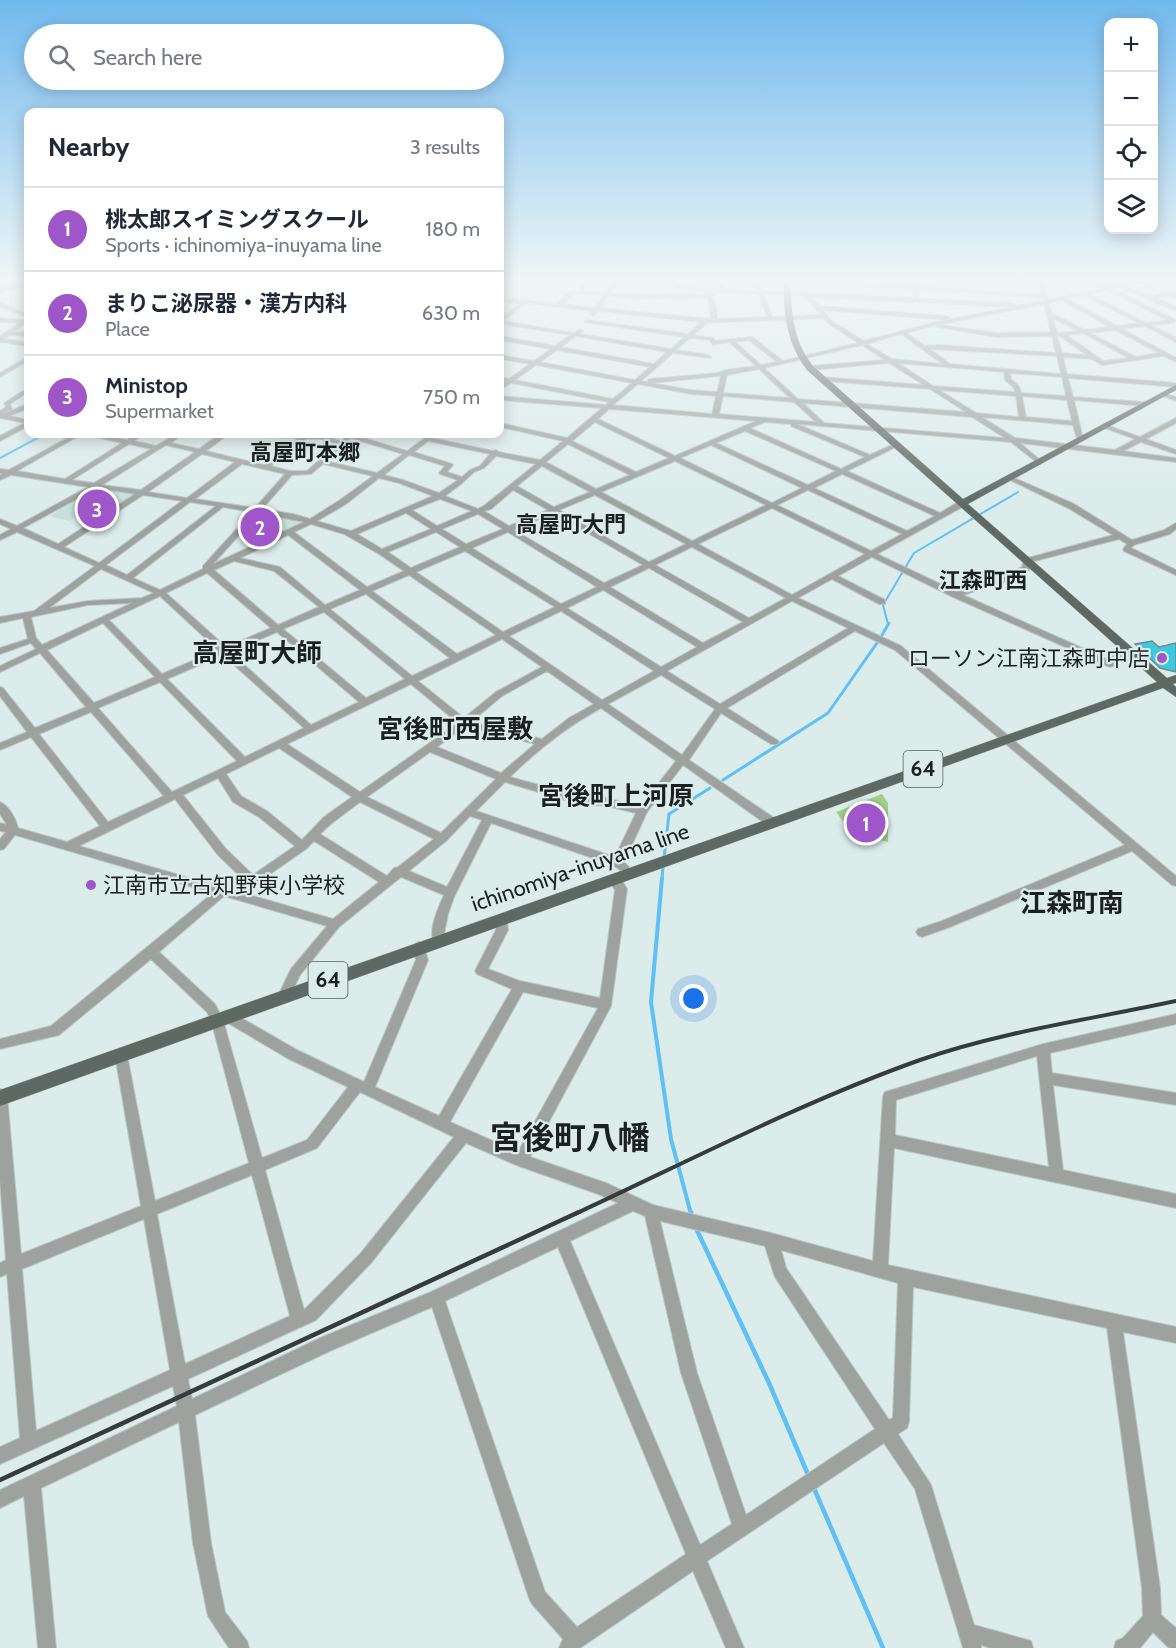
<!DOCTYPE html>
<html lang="en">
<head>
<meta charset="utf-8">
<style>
  :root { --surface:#fff; --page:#f2f2f3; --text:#1f2937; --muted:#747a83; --line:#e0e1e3; --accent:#9f56c9 }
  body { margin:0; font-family:Cabin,"Noto Sans JP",sans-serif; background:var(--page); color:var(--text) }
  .controls { position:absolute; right:18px; top:18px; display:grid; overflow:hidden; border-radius:12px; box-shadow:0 3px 15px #0003 }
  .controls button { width:54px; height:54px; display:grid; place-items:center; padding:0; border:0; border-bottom:2px solid var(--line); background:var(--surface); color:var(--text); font:30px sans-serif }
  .you { position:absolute; left:694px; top:999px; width:21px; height:21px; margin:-15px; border:4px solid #fff; border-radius:50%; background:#1a73e8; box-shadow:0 0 0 9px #1a73e833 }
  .badge { display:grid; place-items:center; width:39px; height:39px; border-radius:50%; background:var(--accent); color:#fff; font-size:20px; font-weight:700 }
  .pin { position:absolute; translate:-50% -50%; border:3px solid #fff; box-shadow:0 2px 6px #0006 }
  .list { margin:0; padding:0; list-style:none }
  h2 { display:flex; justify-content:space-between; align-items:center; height:78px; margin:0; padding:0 24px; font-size:26px }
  h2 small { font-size:20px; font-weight:400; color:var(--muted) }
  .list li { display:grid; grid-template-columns:39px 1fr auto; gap:18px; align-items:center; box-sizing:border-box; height:84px; padding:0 24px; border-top:2px solid var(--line) }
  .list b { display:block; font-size:22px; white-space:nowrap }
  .list p { margin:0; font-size:20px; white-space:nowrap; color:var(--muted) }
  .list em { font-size:20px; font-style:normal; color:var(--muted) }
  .icon { flex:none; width:33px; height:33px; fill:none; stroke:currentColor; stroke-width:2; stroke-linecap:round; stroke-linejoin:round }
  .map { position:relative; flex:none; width:1176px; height:1648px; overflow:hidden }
  .search { position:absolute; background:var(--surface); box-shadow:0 3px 15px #0003; left:24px; top:24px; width:480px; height:66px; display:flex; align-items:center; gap:15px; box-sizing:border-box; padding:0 21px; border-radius:33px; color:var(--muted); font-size:22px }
  .panel { position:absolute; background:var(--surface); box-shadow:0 3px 15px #0003; left:24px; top:108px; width:480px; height:330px; border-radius:12px }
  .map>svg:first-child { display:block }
  .built { fill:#c6e0dc }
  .green { fill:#a3cf8b }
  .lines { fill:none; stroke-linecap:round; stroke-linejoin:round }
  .stream-far3 { stroke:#5ec0f6; stroke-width:2 }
  .stream-far2 { stroke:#5ec0f6; stroke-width:3 }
  .stream-far1 { stroke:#5ec0f6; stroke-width:4 }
  .stream { stroke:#5ec0f6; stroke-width:4.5 }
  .building { fill:#3bc9e0; stroke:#78878a; stroke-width:1.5 }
  .minor-casing { stroke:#b8c7c6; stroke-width:2 }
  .major-casing { stroke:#b8c7c6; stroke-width:1 }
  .minor { fill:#9da29f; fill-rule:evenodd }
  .major { fill:#5f6963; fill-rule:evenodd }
  .rail-far1 { stroke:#353c3b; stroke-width:4 }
  .rail { stroke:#353c3b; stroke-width:4.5 }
  .poi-dot { fill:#9f56c9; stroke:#dbecea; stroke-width:2 }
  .labels { text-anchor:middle; stroke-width:4.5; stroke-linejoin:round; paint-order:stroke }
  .shield { fill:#dbecea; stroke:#555e5d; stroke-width:1.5 }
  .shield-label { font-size:21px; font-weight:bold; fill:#1b2120 }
  .far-quarter-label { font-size:22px; font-weight:bold; fill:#1b2120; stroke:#dbecea }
  .poi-label { font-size:22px; fill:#1b2120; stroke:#dbecea; text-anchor:end }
  .street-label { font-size:22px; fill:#1b2120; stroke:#dbecea }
  .quarter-label { font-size:26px; font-weight:bold; fill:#1b2120; stroke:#dbecea }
  .near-quarter-label { font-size:32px; font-weight:bold; fill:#1b2120; stroke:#dbecea }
</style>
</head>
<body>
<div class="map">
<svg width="1176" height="1648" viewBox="0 0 1176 1648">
  <rect width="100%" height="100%" fill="#dbecea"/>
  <g class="built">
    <path d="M111,490l28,3 -27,17 -8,-1 -18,11 -12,-2 -5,3 -19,-5 33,-21 14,4z"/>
    <path d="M256,511l53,10 -41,19 -11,-5 2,-3 -20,-2z"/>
  </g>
  <path class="green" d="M882,794l6,9v39l-36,-9 -16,-21z"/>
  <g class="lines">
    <g class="stream-far3">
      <path d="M0,458l45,-24"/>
      <path d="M888,624l-5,-19 31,-52 104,-61"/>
    </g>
    <g class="stream-far2">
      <path d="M882,635l7,-12"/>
      <path d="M723,780l105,-67 49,-70"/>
      <path d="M664,859l5,-45 41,-26"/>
      <path d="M662,880l1,-14"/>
    </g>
    <path class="stream-far1" d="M662,878l-11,124 20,137 20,75"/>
    <g class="stream">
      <path d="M691,1212l1,5"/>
      <path d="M695,1226l74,157 40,94"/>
      <path d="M813,1486l70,162"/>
    </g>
  </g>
  <path class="building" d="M1152,641l7,6 17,-4v29l-16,-4 -25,-24z"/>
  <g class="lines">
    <g class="minor-casing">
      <g id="minor">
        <path d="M504,277h4l-6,11h-2v-4z"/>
        <path d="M588,277h5l-10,14 23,1 11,-15h4l-10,16 37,2 58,-1 -1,-3 -28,-3 -8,-11h5l7,9 38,3 -5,-12h4l6,12 33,2 -7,-8 5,-6h4l-3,6 7,8 40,2 2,-2 3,2 205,10 3,2 -3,2 -202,-10 8,9 128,10 3,2 -3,2 -125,-10 10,11 32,20 68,-18 111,-22v-3l-125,-9 1,6 -3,2 -3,-2v-6l-126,-10 -2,-2 128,9v-9h4l1,9 124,9 -4,-18h4l6,23 55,-12 -29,-11c12,0 21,7 33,9 12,1 29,-9 43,-9l-10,4 13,4v2l-15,4 13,5 17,-4 8,2v4l-8,-2 -12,2 20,9v4l-58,-24 -6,1 64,32 -2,3 -23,2 25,13v4l-31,-16 -23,3 54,29v4l-12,-6 -62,9 -10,-6 -29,-2 4,17 109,9v4l-108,-9 5,19 71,5 3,2 -3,2 -70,-6 9,39 -3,2 -3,-2 -4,-14 -91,-8 33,21 100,12 20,-11 -33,-12v-2h4l34,12 36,-19v5l-30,16 30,11v4l-35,-12 -18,9 53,7v4l-156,-19 21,18 1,1 -3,2 -28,-22 -214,-18 73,31 24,-11h4v2l-51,25 93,42 20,-12h6v4l-89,49 80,38 44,-15 21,-10 2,-8 89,-24 -45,-27 -60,-29v-2h4l62,27 58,36 32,-10 12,-7v6l-6,5 -36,11 -3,3 45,22v5l-52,-24 -1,-2 4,-5 -8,-5 -88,23 -2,8 -22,11 -44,14 146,65 12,-13h6v4l-14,15 -3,1 -157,-70 -81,-40 -34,19 47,24v4h-6l-47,-25 -34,19 103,48 275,230v10l-4,-1 -40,-34 -182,76 -28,10 -4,-2 -2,-3 2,-3 24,-8 183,-76 -230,-195 -40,-19 -128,77 50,32 2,2 -2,2h-6l-50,-31 -32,47 88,60 1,3 -1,3h-8l-86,-61 -36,47 -23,50 5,5 -1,3h-8l-7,-5 -122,-42 -37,74 -6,17 -6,30 -4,2 -4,-2c-6,-15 4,-35 10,-49l-43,-18 -62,50 -39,48 -12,25 -4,1 -4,-1 -2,-4 13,-27 36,-43 -103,-30 -65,56 56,52 6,12 2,-4 4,-1 4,1 66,38 67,32 52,-122 -3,-13 2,-3 4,-2 4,2 5,16 -53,127 64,29 73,-127 -35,-15 -2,-3 21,-41 2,-15h8l2,15 -20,39 32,12 80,17 15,-108 -7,-11 2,-3c9,-3 13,6 17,13l-16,117 -81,151 76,26 47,22 118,28 102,28 10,-165 2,-4 158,-48 133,-30v10l-126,29 2,20 124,20v12l-123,-20 10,85 113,24v14l-282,-60 -6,117 288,62v16l-53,-11 37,256 1,27 15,13v20h-7l-16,-16 -13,16h-26l2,-7 7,-3 20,-22 -1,-28 -35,-260 -194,-41 -4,135 -2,6 -9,6 33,51 43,140 50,14 7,2 2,7h-43l-9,-3v3h-18l-48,-159 -31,-46 -177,118 37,87h-18l-33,-77 -113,77h-21l4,-9 -31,-35 -3,-6 -97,-291 -100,43 -137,65 16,128 14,69 22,29 2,7h-20l-21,-32 -15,-73 -14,-121 -138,66 15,160h-18l-14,-152 -24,12v-18l177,-84 -4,-20 -173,78v-17l20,-9 -13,-164 -7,3v-14l6,-3 -6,-80v-91l5,2 2,4 14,159 120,-48 -26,-151 1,-4 5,-2 5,2 1,4 28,146 94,-38 -38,-143 -4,-8 -56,-53 -92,76 -59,14v-10l51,-13 162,-133 -198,-58 -11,14 -4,1v-11l6,-7 -6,-1v-8l7,2 -7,-11v-12c9,4 16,17 18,26l49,14 33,-16 -69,-89 -31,13v-7l27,-11 -27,-36v-9l3,1 32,40 51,-21 -46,-54 -40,19v-6l36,-17 -5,-6 -31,11v-6l28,-9 -5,-21 -23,5v-6l34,-6 61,-45 -78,-34 -17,8v-5l11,-6 -11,-5v-5l17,7 71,-39 -77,-12 -11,5v-5l3,-1 -3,-1v-4l9,1 66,-36h7l-65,37 48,8 57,-36 -35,-8 -1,-1h10l31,6 10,-6h7l-10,7 22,5 20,-12h7l-12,9 28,6 21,-15 101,1 20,6 9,-7 57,17 24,-17 3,2 -2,2 61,13 3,-1 3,2 41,8 23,-19 -63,-14v-4l67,15 35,-30 -102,-8v-4l106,9 3,-3 -98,-19 -11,7v-4l5,-4 -5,-1v-4l9,2 21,-15 -30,-5v-4l34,6 17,-12 -51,-9v-4l55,10 15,-11 -70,-11v-5l21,-16 -21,-2v-3l57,6 12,-12 8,-1zM1135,282l11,4 -12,3 -10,-4zM1107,290l60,30 -21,3 -57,-29zM710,292l49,2 8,23 -50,2 -1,-13 -4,-9 4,-2zM573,294l31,1 -9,13 -32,-4zM764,294l41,2 16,19 -49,2zM1084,295l55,28 -22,3 -50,-27zM608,296l40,3 59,-2 3,9 1,13 -111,-11zM1061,300l49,27 -26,3 -32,-17 -3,-10zM526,303l67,8 -3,3 3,2 5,-5 103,11 -13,12 -101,-14 -3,2 100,15 -13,12 -91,-15 3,-3 -3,-2 -6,4 -71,-12zM1044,304l7,28 -54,1 -57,-8 -3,2 60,10 55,-1 4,17 -118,-8 -13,1 -19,-13 26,-7zM823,318l5,5 30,20 -75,18 -31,-24 -37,4 -2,-3 -20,-3 14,-12zM1053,318l25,13 -21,2zM1115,330l44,23 -23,4 -46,-24zM1083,333l46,25 -26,3 -36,-26zM901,334l42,30 -51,-5 -25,-15zM576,336l91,16 -13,12 -93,-17zM1057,336h3l27,19 -25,-2zM690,338l19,2 4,5 16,-3 27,24 -31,4 -7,3 -68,6 -2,1v2l-7,-1 32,-28 37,5 1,-1 -3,-2 -32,-5zM749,340l28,22 -16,3 -26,-23zM862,345l23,15 -75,6 -3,2 3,2 79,-7 35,22 -101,-8 -3,2 3,2 107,8 36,23 -168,-13 -34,-31zM930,349l127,7 4,18 -111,-10zM557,350l93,17 -15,13 -95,-18zM898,363l106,9 1,8 9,8 1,4 -82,-6zM536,365l96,18 -19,16 -98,-19zM759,369l31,29 -67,-5 4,-18zM1010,373l52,4 4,19 -45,-3 -2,-7 -8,-7zM721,376l-4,16 -26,-2 -40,-7zM638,384l53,10 25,2 -4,18 -99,-9zM939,390l77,6 3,21 -43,-4zM723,396l71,6 22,20 -97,-8zM1022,396l45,4 5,21 -46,-4zM803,403l169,14 33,21 -181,-15zM609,409l147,12 -81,35 -77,-37zM595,422l74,36 -33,14 -64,-31zM765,422l26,2v2l74,31 -24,12 -91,-41zM745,431l91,40 -28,14 -92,-42zM226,436l72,2 -34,27 -58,-14zM351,438l52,16 -26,19 -51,-12zM306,439h15l16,5 -30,27h-17l-19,-5zM428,441l62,13 -10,12 -10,4 -8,7 -15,-5 6,-7 -1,-1 -38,-12zM129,444l22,5 -57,34 -22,-3zM568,444l62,31 -34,14 -50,-27zM166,445l29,7 -54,38 -39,-5zM711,445l91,43 -30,15 -92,-45zM202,454l33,8 -48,36 -39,-6zM409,455l36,11 -6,7 1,1 18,6 -19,13 -36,-13 -19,-5zM496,456l40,8 -51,41 -7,4 -33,-13 16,-12 13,-12 10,-4zM675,461l91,44 -74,36 -91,-49zM242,464l43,10 -30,34 -60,-9zM323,464l50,12 -33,24 -30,19 -17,-5 -31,-5 30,-34 19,-1zM542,466l48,26 -36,15 -37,-21zM842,474l93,42 -28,15 -93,-43zM379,478l20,5 34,13 -82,35 -34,-10 29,-17zM97,488l38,6 -77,50 -35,-16zM513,490l35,20 -39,16 -25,-15 7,-2zM808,490l94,44 -31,17 -94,-46zM143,495l39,6 -83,62 -35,-16zM595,495l91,49 -37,18 -90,-52zM440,499l32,12 -35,15 -25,-16zM190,502l26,4 -89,69 -21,-10zM223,507l29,5 -49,54v3l-43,21 -27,-12zM772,508l93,46 -73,41 -94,-51zM259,513l45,9 -91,42zM406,513l25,16 -49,20 -25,-15zM553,513l90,52 -39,18 -90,-53zM478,514l25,15 -37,15 -24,-15zM311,524l33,10 35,20 25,17 -37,16 -73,-55zM436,532l24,15 -49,21 -23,-16zM508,532l89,55 -36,17 -89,-56zM288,535l72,55 -35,15 -45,-38 -40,-9zM692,547l94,51 -37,20 -94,-53zM465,551l90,56 -52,25 -87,-60zM234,561l40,10 45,36 -41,18 -64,-55zM649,568l94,54 -40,21 -93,-56zM101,569l53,24 -12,5 -54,3 -39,7zM207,573l64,55 -45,19 -60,-54zM409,575l87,60 -39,19 -85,-63zM603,590l94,57 -36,20 -94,-59zM366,594l84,64 -38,18 -82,-67zM160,596l58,54 -56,24 -53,-54zM792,601l56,27 -128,76 -53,-33zM132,603l-90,42 -6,-7 -5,-21 57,-12zM561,611l93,60 -52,29 -93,-64zM324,612l81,67 -39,19 -83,-69zM103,623l52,54 -61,26 -47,-53zM277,632l82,70 -48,23 -81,-73zM502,639l40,28 -46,25 -32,26 -46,-37zM223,655l81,73 -59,29 -78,-78zM547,671l47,33 -25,14 -27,21 -71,-17 31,-26zM661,675l54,34 -33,46 -74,-51zM160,682l77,79 -65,31 -74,-84zM411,684l47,39 -98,69 -73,-48zM601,708l75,53 -36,46 -37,-10 -18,1 -75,-21c27,-27 58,-51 91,-69zM91,712l73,84 -56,26 -69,-88zM466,726l69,18 -34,29 -64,-26zM279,748l73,49 -28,20 -22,23 -35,-29 -26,-15 -15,-22zM430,752l66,27 -55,54 -74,-36zM218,778l15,24 26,15 36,29 -42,29 -27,-26 -43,-54zM505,782l80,24 18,-1 33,8 -21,44 -139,-46zM175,799l43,56 27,26 -14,9 -152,-44zM360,802l74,37 -36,28 -4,1 -7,8 -67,-42 12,-11zM470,816l12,4 -35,67 -38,-16 37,-30zM314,841l65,41 -46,37 -90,-26 63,-44zM523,992l75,16 -80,144 -68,-30zM223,1020l64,38 61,29 -41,53 -45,18zM1037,1056l12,111 -154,-32 1,-35zM360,1092l94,45 -93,116 -57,57 -39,-140 52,-22zM466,1143l50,22 82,29 20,9 -187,89 -111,46 -128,61 -4,-20 128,-59 55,-57zM252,1175l38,141 -105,48 -28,-150zM633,1211l12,5 36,157 51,151 -32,21 -130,-304zM144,1219l26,151 -134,61 -14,-162zM660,1221l105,25 10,31 100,152 -129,86 -49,-142zM558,1247l128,307 -109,73 -32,-35 -100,-291zM781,1250l117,33 -5,135 -4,2 -103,-152z"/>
        <path d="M28,281v3l-28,8v-4z"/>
        <path d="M0,303l28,11v7l-14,11h14v4l-18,-1 -6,4 24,3v4l-28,-4v-6l19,-13 -19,-1v-4l23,2 5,-3 -28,-10z"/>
        <path d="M28,357v4l-28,16v-4z"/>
        <path d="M28,388v4l-18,12 2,5 -10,5 26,-10v4l-18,8 18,4v6l-28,15v-5l25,-13 -25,-5v-7l6,-4 -2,-4z"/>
        <path d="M1161,393l15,4v4l-15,-6z"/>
      </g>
    </g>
    <g class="major-casing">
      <path id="major" d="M784,277h6c1,32 2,63 23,89l150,133 213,-114v5l-208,114 199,174 9,-3v8l-3,1 3,3v10l-13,-9 -1163,418v-16l1157,-408 -350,-312c-21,-28 -24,-59 -23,-93z"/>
    </g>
    <use href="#minor" class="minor"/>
    <use href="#major" class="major"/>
    <path class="rail-far1" d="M575,1214c114,-53 227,-112 345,-154 80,-28 172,-41 256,-59"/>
    <path class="rail" d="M0,1480l579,-268"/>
  </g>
  <linearGradient id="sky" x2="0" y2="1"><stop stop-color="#71b9ee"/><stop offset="0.55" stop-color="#eff6f6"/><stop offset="1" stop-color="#eff6f6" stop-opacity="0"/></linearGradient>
  <rect width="1176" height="508" fill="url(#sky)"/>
  <g class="poi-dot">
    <circle cx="1162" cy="658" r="6"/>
    <circle cx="91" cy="885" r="6"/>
  </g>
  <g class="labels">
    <g class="shield">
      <rect x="903.5" y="751" width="39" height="36" rx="4.5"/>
      <rect x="308.5" y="962" width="39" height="36" rx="4.5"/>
    </g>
    <g class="shield-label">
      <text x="923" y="776">64</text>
      <text x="328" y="987">64</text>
    </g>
    <g class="far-quarter-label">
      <text x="305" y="460">高屋町本郷</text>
      <text x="571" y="532">高屋町大門</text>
      <text x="983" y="588">江森町西</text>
    </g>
    <g class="poi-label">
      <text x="1150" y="666">ローソン江南江森町中店</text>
      <text x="103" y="893" text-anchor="start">江南市立古知野東小学校</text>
    </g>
    <g class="street-label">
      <text transform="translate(580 867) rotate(-19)" y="8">ichinomiya-inuyama line</text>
    </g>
    <g class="quarter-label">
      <text x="257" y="662">高屋町大師</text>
      <text x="455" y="738">宮後町西屋敷</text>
      <text x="616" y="805">宮後町上河原</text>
      <text x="1072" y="912">江森町南</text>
    </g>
    <g class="near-quarter-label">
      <text x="570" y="1149">宮後町八幡</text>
    </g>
  </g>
</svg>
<div class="controls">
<button>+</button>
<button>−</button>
<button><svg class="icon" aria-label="locate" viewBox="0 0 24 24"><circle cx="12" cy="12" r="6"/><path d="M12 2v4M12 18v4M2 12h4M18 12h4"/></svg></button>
<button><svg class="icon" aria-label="layers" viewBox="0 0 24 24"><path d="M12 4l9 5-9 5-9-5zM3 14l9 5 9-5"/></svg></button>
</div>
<div class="you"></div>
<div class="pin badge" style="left:866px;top:823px">1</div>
<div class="pin badge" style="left:260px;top:527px">2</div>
<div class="pin badge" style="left:97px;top:509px">3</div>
<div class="search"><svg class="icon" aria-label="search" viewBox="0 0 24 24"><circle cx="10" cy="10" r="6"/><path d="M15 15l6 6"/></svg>Search here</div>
<section class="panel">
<h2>Nearby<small>3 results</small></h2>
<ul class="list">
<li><span class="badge">1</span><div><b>桃太郎スイミングスクール</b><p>Sports · ichinomiya-inuyama line</p></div><em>180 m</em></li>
<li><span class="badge">2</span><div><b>まりこ泌尿器・漢方内科</b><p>Place</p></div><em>630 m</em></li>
<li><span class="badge">3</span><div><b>Ministop</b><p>Supermarket</p></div><em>750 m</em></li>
</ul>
</section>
</div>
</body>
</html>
